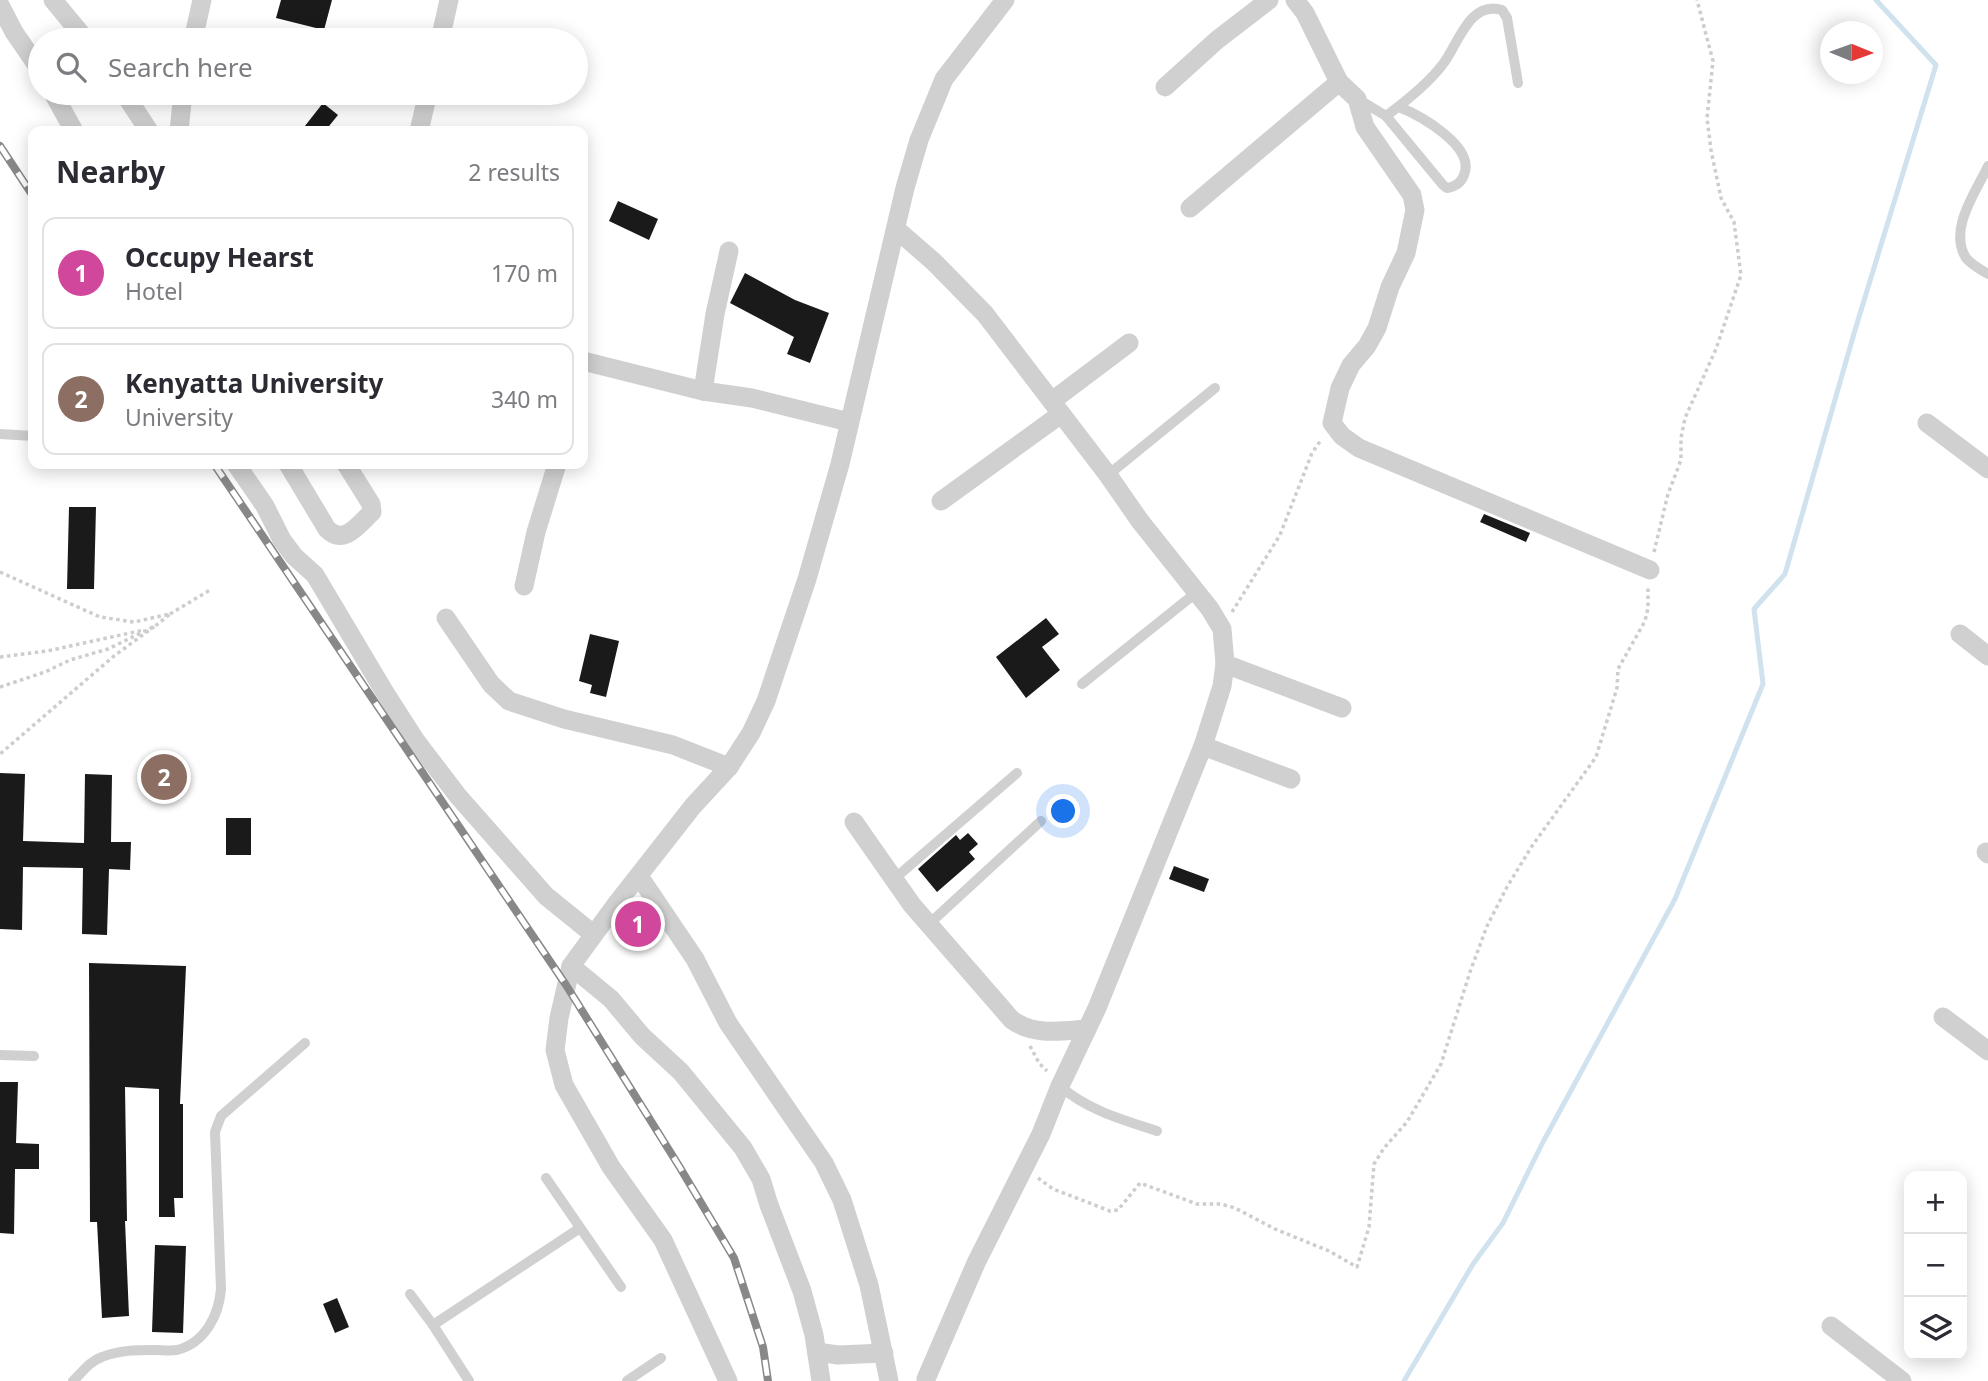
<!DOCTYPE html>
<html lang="en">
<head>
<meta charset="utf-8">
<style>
  :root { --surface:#fff; --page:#f7f7f7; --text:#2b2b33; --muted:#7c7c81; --line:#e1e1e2; --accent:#111827 }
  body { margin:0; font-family:"Noto Sans",sans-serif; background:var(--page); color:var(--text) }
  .controls { position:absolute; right:21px; bottom:21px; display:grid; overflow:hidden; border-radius:14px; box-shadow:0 4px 18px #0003 }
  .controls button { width:63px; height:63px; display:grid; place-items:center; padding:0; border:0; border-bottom:2px solid var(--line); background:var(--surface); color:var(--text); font:35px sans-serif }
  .compass { position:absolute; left:1820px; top:21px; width:63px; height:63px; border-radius:50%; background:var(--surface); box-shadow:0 4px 18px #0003; rotate:91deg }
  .you { position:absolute; left:1064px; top:812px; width:24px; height:24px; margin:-18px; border:5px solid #fff; border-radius:50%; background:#1a73e8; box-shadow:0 0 0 10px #1a73e833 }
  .badge { display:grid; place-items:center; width:46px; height:46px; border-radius:50%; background:var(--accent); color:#fff; font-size:23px; font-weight:700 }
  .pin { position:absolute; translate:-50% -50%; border:4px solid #fff; box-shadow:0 2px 7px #0006 }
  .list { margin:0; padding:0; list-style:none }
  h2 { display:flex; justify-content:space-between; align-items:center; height:91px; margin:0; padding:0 28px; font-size:30px }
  h2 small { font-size:23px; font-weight:400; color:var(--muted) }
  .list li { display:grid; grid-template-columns:46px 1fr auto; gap:21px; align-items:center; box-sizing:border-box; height:112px; margin:0 14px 14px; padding:0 14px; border:2px solid var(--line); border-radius:14px }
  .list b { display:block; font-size:26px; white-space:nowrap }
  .list p { margin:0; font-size:23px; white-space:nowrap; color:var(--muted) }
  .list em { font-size:23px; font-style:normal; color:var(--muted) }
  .icon { flex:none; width:38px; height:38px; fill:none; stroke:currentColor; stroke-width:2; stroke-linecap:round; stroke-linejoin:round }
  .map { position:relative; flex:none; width:1988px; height:1381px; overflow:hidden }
  .search { position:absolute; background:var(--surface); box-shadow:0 4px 18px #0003; left:28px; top:28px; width:560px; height:77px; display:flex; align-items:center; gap:18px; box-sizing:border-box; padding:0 24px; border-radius:38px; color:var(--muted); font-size:26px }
  .panel { position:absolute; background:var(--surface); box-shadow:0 4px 18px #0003; left:28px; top:126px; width:560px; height:343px; border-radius:14px }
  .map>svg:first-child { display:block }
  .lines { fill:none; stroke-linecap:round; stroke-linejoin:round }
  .stream { stroke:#cfe2ee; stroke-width:5 }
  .building { fill:#1a1a1a }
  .path { stroke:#cdcdcd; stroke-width:3.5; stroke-dasharray:3.5 3.5; stroke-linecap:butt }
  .lane { stroke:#d0d0d0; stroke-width:10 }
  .street { stroke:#d0d0d0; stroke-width:19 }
  .rail-casing { stroke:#888; stroke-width:8 }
  .rail { stroke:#fff; stroke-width:5; stroke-dasharray:16; stroke-linecap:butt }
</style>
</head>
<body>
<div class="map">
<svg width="1988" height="1381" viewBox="0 0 1988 1381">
  <rect width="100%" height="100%" fill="#fff"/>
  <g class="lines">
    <path class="stream" d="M1404,1381l69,-117 30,-41 40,-81 132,-243 88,-215 -9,-75 31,-35 70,-244 81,-265 -60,-65"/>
  </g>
  <g class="building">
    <path d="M281,0h51l-8,30 -48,-12z"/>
    <path d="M323,103l15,12 -13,16h-24z"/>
    <path d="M618,201l40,18 -9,21 -40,-19z"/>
    <path d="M745,273l50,27 34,13 -19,50 -23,-9 7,-17 -64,-34z"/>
    <path d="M69,507h27l-2,82h-27z"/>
    <path d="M1484,514l46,19 -4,9 -46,-20z"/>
    <path d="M1046,618l13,16 -17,13 18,23 -34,28 -30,-41z"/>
    <path d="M590,634l29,7 -13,56 -16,-4 2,-8 -13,-4z"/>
    <path d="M0,773l25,1 -2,67 61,2 1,-69 27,1 -1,67h20l-1,28 -21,-1 -2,66 -25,-1 1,-66 -60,-1 -1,63 -22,-1z"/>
    <rect x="226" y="818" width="25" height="37"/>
    <path d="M968,833l10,11 -9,8 6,7 -38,33 -19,-23 38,-34 4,5z"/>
    <path d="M1174,866l35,13 -5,13 -35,-13z"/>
    <path d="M89,963l97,3 -6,138h3v94h-9l1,19h-16v-128l-34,-2 2,134h-2l4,95 -27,2 -5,-96h-7z"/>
    <path d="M0,1082h18l-2,61 23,1v25h-24l-1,65 -14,-1z"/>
    <path d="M155,1245l31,1 -3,87 -31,-1z"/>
    <path d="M337,1298l12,29 -14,6 -12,-29z"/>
  </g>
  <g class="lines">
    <g class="path">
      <path d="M1654,552l14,-58 13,-34v-22l4,-20 31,-69 25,-74 -7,-53 -13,-24 -10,-48 -4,-32 6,-57 -16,-61"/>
      <path d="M0,572l100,45 34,5 36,-8 -16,13"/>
      <path d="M1232,612l48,-77 32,-82 9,-13"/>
      <path d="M170,614l40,-24"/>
      <path d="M0,657l47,-6 97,-21"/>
      <path d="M0,687l45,-15 25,-12 38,-11 47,-23 -41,30 -114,98"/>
      <path d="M1030,1046l9,17 8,8"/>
      <path d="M1038,1178l15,11 57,22 8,-1 22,-27 57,21h24l14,4 40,21 54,22 28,16 12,-40 5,-63 10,-16 23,-26 34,-58 29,-92 17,-46 20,-39 25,-41 64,-89 21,-69 1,-19 27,-48 3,-13v-21"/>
    </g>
    <g class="lane">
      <path d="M1358,99l28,17 57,69 4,3c7,-1 14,-5 17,-13 12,-29 -45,-60 -65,-68"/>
      <path d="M1386,116c19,-14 42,-32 57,-52 15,-19 26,-64 59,-54l5,8 11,65"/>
      <path d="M1988,166c-12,26 -40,63 -22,92 5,6 15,12 22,16"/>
      <path d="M0,434l33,2"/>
      <path d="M1108,475l107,-87"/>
      <path d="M1082,684l115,-92"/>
      <path d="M893,880l124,-107"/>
      <path d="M929,924l112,-103"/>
      <path d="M0,1055l34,1"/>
      <path d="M1060,1086c27,24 63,34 97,45"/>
      <path d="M546,1178l75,109"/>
      <path d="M410,1294l23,31 36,56"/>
      <path d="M433,1325l147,-97"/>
      <path d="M73,1381c10,-9 15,-19 29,-24 17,-7 35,-7 53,-7 7,0 15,1 22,0 28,-7 42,-35 44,-61l-6,-157 6,-16 84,-73"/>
      <path d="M627,1381l34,-23"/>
    </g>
    <g class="street">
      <path d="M53,0l33,40"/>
      <path d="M1295,0l10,13 34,69 18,17 8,28 47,68 3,15 -9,43 -16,34 -13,41 -10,18 -16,19 -11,23 -8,35 10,13 17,12 291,122"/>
      <path d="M0,5l14,27 26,38"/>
      <path d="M193,40l9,-40"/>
      <path d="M440,40l9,-40"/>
      <path d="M1165,87l52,-47 52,-40"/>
      <path d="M53,93l21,38"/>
      <path d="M124,93l25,38"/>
      <path d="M179,131l4,-38"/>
      <path d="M419,131l9,-38"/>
      <path d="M1190,208l149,-126"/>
      <path d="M896,229l38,33 51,52 123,161 32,46 70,88 12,20 3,35 -3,22 -19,60 -106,262 -37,78 -19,48 -65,129 -50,116"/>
      <path d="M583,361l120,30 49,7 97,24"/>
      <path d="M703,391l12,-77 14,-63"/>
      <path d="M1052,401l77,-58"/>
      <path d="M1927,423l61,46"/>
      <path d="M236,464l29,42 17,34 12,16 21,19 69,116 32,50 42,55 88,100 47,38"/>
      <path d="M288,464l39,65c17,17 31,-4 45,-17l-1,-8 -25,-40"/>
      <path d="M941,501l120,-87"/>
      <path d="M524,586l12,-54 21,-68"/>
      <path d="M446,618l45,66 18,17 55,18 109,26 56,22"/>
      <path d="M1960,634l28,22"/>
      <path d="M1225,664l117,44"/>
      <path d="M1203,746l88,33"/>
      <path d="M854,822l58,83 100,115c22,16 50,11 75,9"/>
      <path d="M1986,852l2,2"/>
      <path d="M639,876l56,83 33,64 96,140 18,37 27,85 20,96"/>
      <path d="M571,966l40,33 31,37 39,36 62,76 18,31 8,26 33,86 12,44 7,46"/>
      <path d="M1943,1017l45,34"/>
      <path d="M1831,1326l71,55"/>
      <path d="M817,1352l21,3 46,-2"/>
      <path d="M728,1381l-65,-141 -52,-73 -47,-82 -9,-35 4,-32 12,-52 46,-63 76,-97 36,-39 22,-34 15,-32 41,-122 33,-115 65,-276 14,-48 25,-61 61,-79"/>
    </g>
    <g class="rail-casing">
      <g id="rail">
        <path d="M0,146l33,50"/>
        <path d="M214,464l352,521 113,181 55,92 29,89 5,34"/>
      </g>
    </g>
    <use href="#rail" class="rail"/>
  </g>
</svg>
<div class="controls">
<button>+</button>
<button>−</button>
<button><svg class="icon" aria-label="layers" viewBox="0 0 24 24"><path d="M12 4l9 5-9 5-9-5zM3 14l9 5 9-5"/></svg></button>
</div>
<svg class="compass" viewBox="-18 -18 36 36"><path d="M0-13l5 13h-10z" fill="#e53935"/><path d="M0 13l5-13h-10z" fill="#7c7c81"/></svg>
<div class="you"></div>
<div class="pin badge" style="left:638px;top:924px;background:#d1479c">1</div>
<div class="pin badge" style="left:164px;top:777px;background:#8d6e63">2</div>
<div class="search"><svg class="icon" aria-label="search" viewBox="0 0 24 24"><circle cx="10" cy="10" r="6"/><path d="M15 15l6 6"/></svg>Search here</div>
<section class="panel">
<h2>Nearby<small>2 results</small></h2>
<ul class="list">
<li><span class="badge" style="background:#d1479c">1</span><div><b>Occupy Hearst</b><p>Hotel</p></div><em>170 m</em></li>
<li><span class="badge" style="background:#8d6e63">2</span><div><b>Kenyatta University</b><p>University</p></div><em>340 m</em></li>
</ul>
</section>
</div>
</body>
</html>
